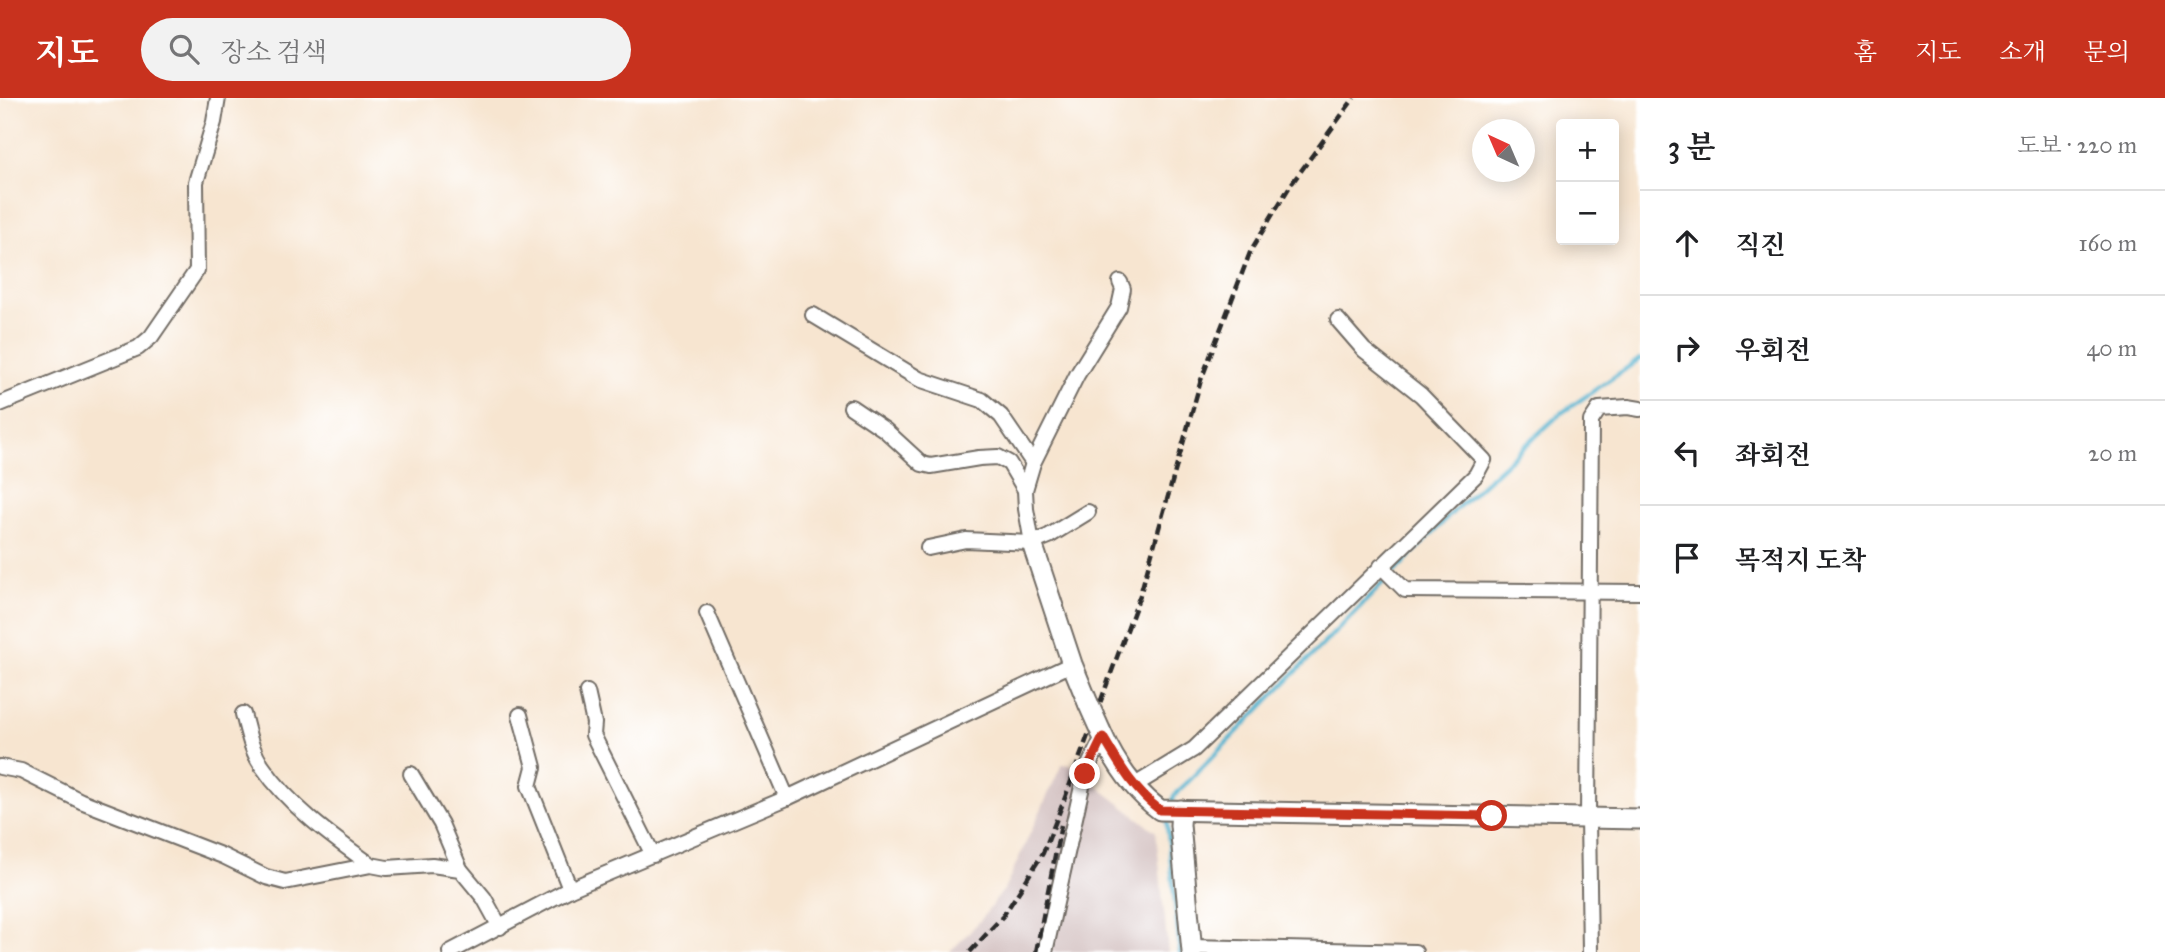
<!DOCTYPE html>
<html lang="ko">
<head>
<meta charset="utf-8">
<style>
  :root { --surface:#fff; --page:#f2f2f2; --text:#202124; --muted:#757577; --line:#e0e0e0; --accent:#c8321e }
  body { margin:0; font-family:"IM FELL Great Primer","Noto Serif KR",serif; background:var(--page); color:var(--text) }
  .controls { position:absolute; right:21px; top:21px; display:grid; overflow:hidden; border-radius:7px; box-shadow:0 4px 18px #0003 }
  .controls button { width:63px; height:63px; display:grid; place-items:center; padding:0; border:0; border-bottom:2px solid var(--line); background:var(--surface); color:var(--text); font:35px sans-serif }
  .compass { position:absolute; left:1472px; top:21px; width:63px; height:63px; border-radius:50%; background:var(--surface); box-shadow:0 4px 18px #0003; rotate:316deg }
  .stop { position:absolute; width:21px; height:21px; margin:-16px; border:5px solid #c8321e; border-radius:50%; background:#fff }
  .stop.end { background:#c8321e; border-color:#fff; box-shadow:0 2px 7px #0008 }
  .list { margin:0; padding:0; list-style:none }
  h2 { display:flex; justify-content:space-between; align-items:center; height:91px; margin:0; padding:0 28px; font-size:30px }
  h2 small { font-size:23px; font-weight:400; color:var(--muted) }
  .list li { display:grid; grid-template-columns:46px 1fr auto; gap:21px; align-items:center; box-sizing:border-box; height:105px; padding:0 28px; border-top:2px solid var(--line) }
  .list b { display:block; font-size:26px; white-space:nowrap }
  .list em { font-size:23px; font-style:normal; color:var(--muted) }
  .icon { flex:none; width:38px; height:38px; fill:none; stroke:currentColor; stroke-width:2; stroke-linecap:round; stroke-linejoin:round }
  .map { position:relative; flex:none; width:1640px; height:854px; overflow:hidden }
  header { display:flex; align-items:center; gap:42px; box-sizing:border-box; height:98px; padding:0 35px; background:var(--accent); color:#fff }
  header strong { font-size:33px }
  nav { display:flex; gap:38px; margin-inline-start:auto; font-size:24px }
  .search { width:490px; height:63px; background:var(--page); display:flex; align-items:center; gap:18px; box-sizing:border-box; padding:0 24px; border-radius:38px; color:var(--muted); font-size:26px }
  main { display:flex }
  aside { flex:1; background:var(--surface) }
  .map>svg:first-child { display:block }
  .industrial { fill:#d2bfbf }
  .lines { fill:none; stroke-linecap:round; stroke-linejoin:round }
  .stream { stroke:#4fb1ce; stroke-width:4.5 }
  .minor-casing { stroke:#726c65; stroke-width:18 }
  .tertiary-casing { stroke:#726c65; stroke-width:23 }
  .minor { stroke:#fff; stroke-width:14 }
  .tertiary { stroke:#fff; stroke-width:19 }
  .rail { stroke:#2b2b2b; stroke-width:4.5; stroke-dasharray:10 5; stroke-linecap:butt }
  .tertiary-bridge-casing { stroke:#726c65; stroke-width:23; stroke-linecap:butt }
  .tertiary-bridge { stroke:#fff; stroke-width:19 }
  .route { stroke:#c8321e; stroke-width:9 }
</style>
</head>
<body>
<header>
<strong>지도</strong>
<div class="search"><svg class="icon" aria-label="search" viewBox="0 0 24 24"><circle cx="10" cy="10" r="6"/><path d="M15 15l6 6"/></svg>장소 검색</div>
<nav><a>홈</a><a>지도</a><a>소개</a><a>문의</a></nav>
</header>
<main>
<div class="map">
<svg width="1640" height="854" viewBox="0 0 1640 854">
  <rect width="100%" height="100%" fill="#fff"/>
  <filter id="ink" filterUnits="userSpaceOnUse"><feTurbulence type="fractalNoise" baseFrequency=".0143" numOctaves="2"/><feDisplacementMap in="SourceGraphic" scale="14" xChannelSelector="R" yChannelSelector="G"/><feConvolveMatrix kernelMatrix="1 2 1 2 8 2 1 2 1" color-interpolation-filters="sRGB"/></filter>
  <filter id="wash" filterUnits="userSpaceOnUse"><feTurbulence type="fractalNoise" baseFrequency=".00686" numOctaves="4" result="noise"/><feDisplacementMap in="SourceGraphic" scale="28" xChannelSelector="R" yChannelSelector="G"/><feGaussianBlur stdDeviation="1.57" result="paint"/><feColorMatrix in="noise" values="0 0 0 0 0 0 0 0 0 0 0 0 0 0 0 0 0 1.4 0 .05"/><feComposite in="paint" operator="in"/></filter>
  <g filter="url(#wash)">
    <rect width="100%" height="100%" fill="#f7e5d0"/>
    <path class="industrial" d="M1062,666l8,1 86,67 12,120h-218l30,-31 25,-33z"/>
    <g class="lines">
      <g class="stream">
        <path d="M1172,707l2,-9 281,-286 105,-96 80,-55"/>
        <path d="M1168,719l-1,6 13,129"/>
      </g>
    </g>
  </g>
  <g filter="url(#ink)">
    <g class="lines">
      <g class="minor-casing">
        <g id="minor">
          <path d="M813,217l106,64 63,21 19,16 32,47"/>
          <path d="M0,306l138,-56 13,-11 46,-67 -1,-88 18,-60 4,-24"/>
          <path d="M851,309l34,23 37,34 9,2 48,-8 19,-1 11,6 16,27 1,19 6,34"/>
          <path d="M1025,392l8,-27 44,-88 42,-68 4,-18 -3,-7"/>
          <path d="M928,450l38,-8 66,3 17,-7 39,-24"/>
          <path d="M1381,468l24,24 235,2"/>
          <path d="M707,515l80,185"/>
          <path d="M587,594l7,31 -1,12 60,120"/>
          <path d="M243,616c5,18 8,36 19,52 27,40 70,71 109,99"/>
          <path d="M520,617l14,52 -5,19 41,103"/>
          <path d="M0,669l21,4 60,30 142,55 43,21 19,5 86,-17 16,3 45,-3 28,4 24,29 16,29"/>
          <path d="M411,676l30,50 19,45"/>
          <path d="M1135,687l59,-36 282,-274 8,-15 -63,-65 -57,-45 -26,-30"/>
          <path d="M1191,849l224,5"/>
          <path d="M450,854l120,-63 217,-91 285,-134"/>
          <path d="M1045,854l40,-179 18,-36"/>
          <path d="M1590,854l-2,-134 3,-397 8,-12 29,-2 12,2"/>
        </g>
      </g>
      <g class="tertiary-casing">
        <g id="tertiary">
          <path d="M1032,445l40,121 16,39"/>
          <path d="M1101,634c13,29 33,59 59,78l480,9"/>
          <path d="M1181,712l-1,15 12,127"/>
        </g>
      </g>
      <use href="#minor" class="minor"/>
      <use href="#tertiary" class="tertiary"/>
      <g class="rail">
        <path d="M970,854l33,-36 17,-26 23,-37 20,-50 77,-208 61,-215 50,-130 39,-64 64,-88"/>
        <path d="M1036,854l25,-127"/>
      </g>
      <g class="tertiary-bridge-casing">
        <path id="tertiary-bridge" d="M1088,605l13,29"/>
      </g>
      <use href="#tertiary-bridge" class="tertiary-bridge"/>
    </g>
  </g>
  <g class="lines" filter="url(#ink)">
    <path class="route" d="M1085,676l18,-37c16,27 31,54 57,73l332,6"/>
  </g>
</svg>
<div class="controls">
<button>+</button>
<button>−</button>
</div>
<svg class="compass" viewBox="-18 -18 36 36"><path d="M0-13l5 13h-10z" fill="#e53935"/><path d="M0 13l5-13h-10z" fill="#757577"/></svg>
<div class="stop" style="left:1492px;top:718px"></div>
<div class="stop end" style="left:1085px;top:676px"></div>
</div>
<aside>
<h2>3 분<small>도보 · 220 m</small></h2>
<ul class="list">
<li><svg class="icon" aria-label="ahead" viewBox="0 0 24 24"><path d="M12 20V5M6 11l6-6 6 6"/></svg><div><b>직진</b></div><em>160 m</em></li>
<li><svg class="icon" aria-label="right" viewBox="0 0 24 24"><path d="M7 20v-9h11M14 6l5 5-5 5"/></svg><div><b>우회전</b></div><em>40 m</em></li>
<li><svg class="icon" aria-label="left" viewBox="0 0 24 24"><path d="M17 20v-9H6M10 6l-5 5 5 5"/></svg><div><b>좌회전</b></div><em>20 m</em></li>
<li><svg class="icon" aria-label="arrive" viewBox="0 0 24 24"><path d="M6 21V4h12l-3 4 3 4H6"/></svg><div><b>목적지 도착</b></div></li>
</ul>
</aside>
</main>
</body>
</html>
